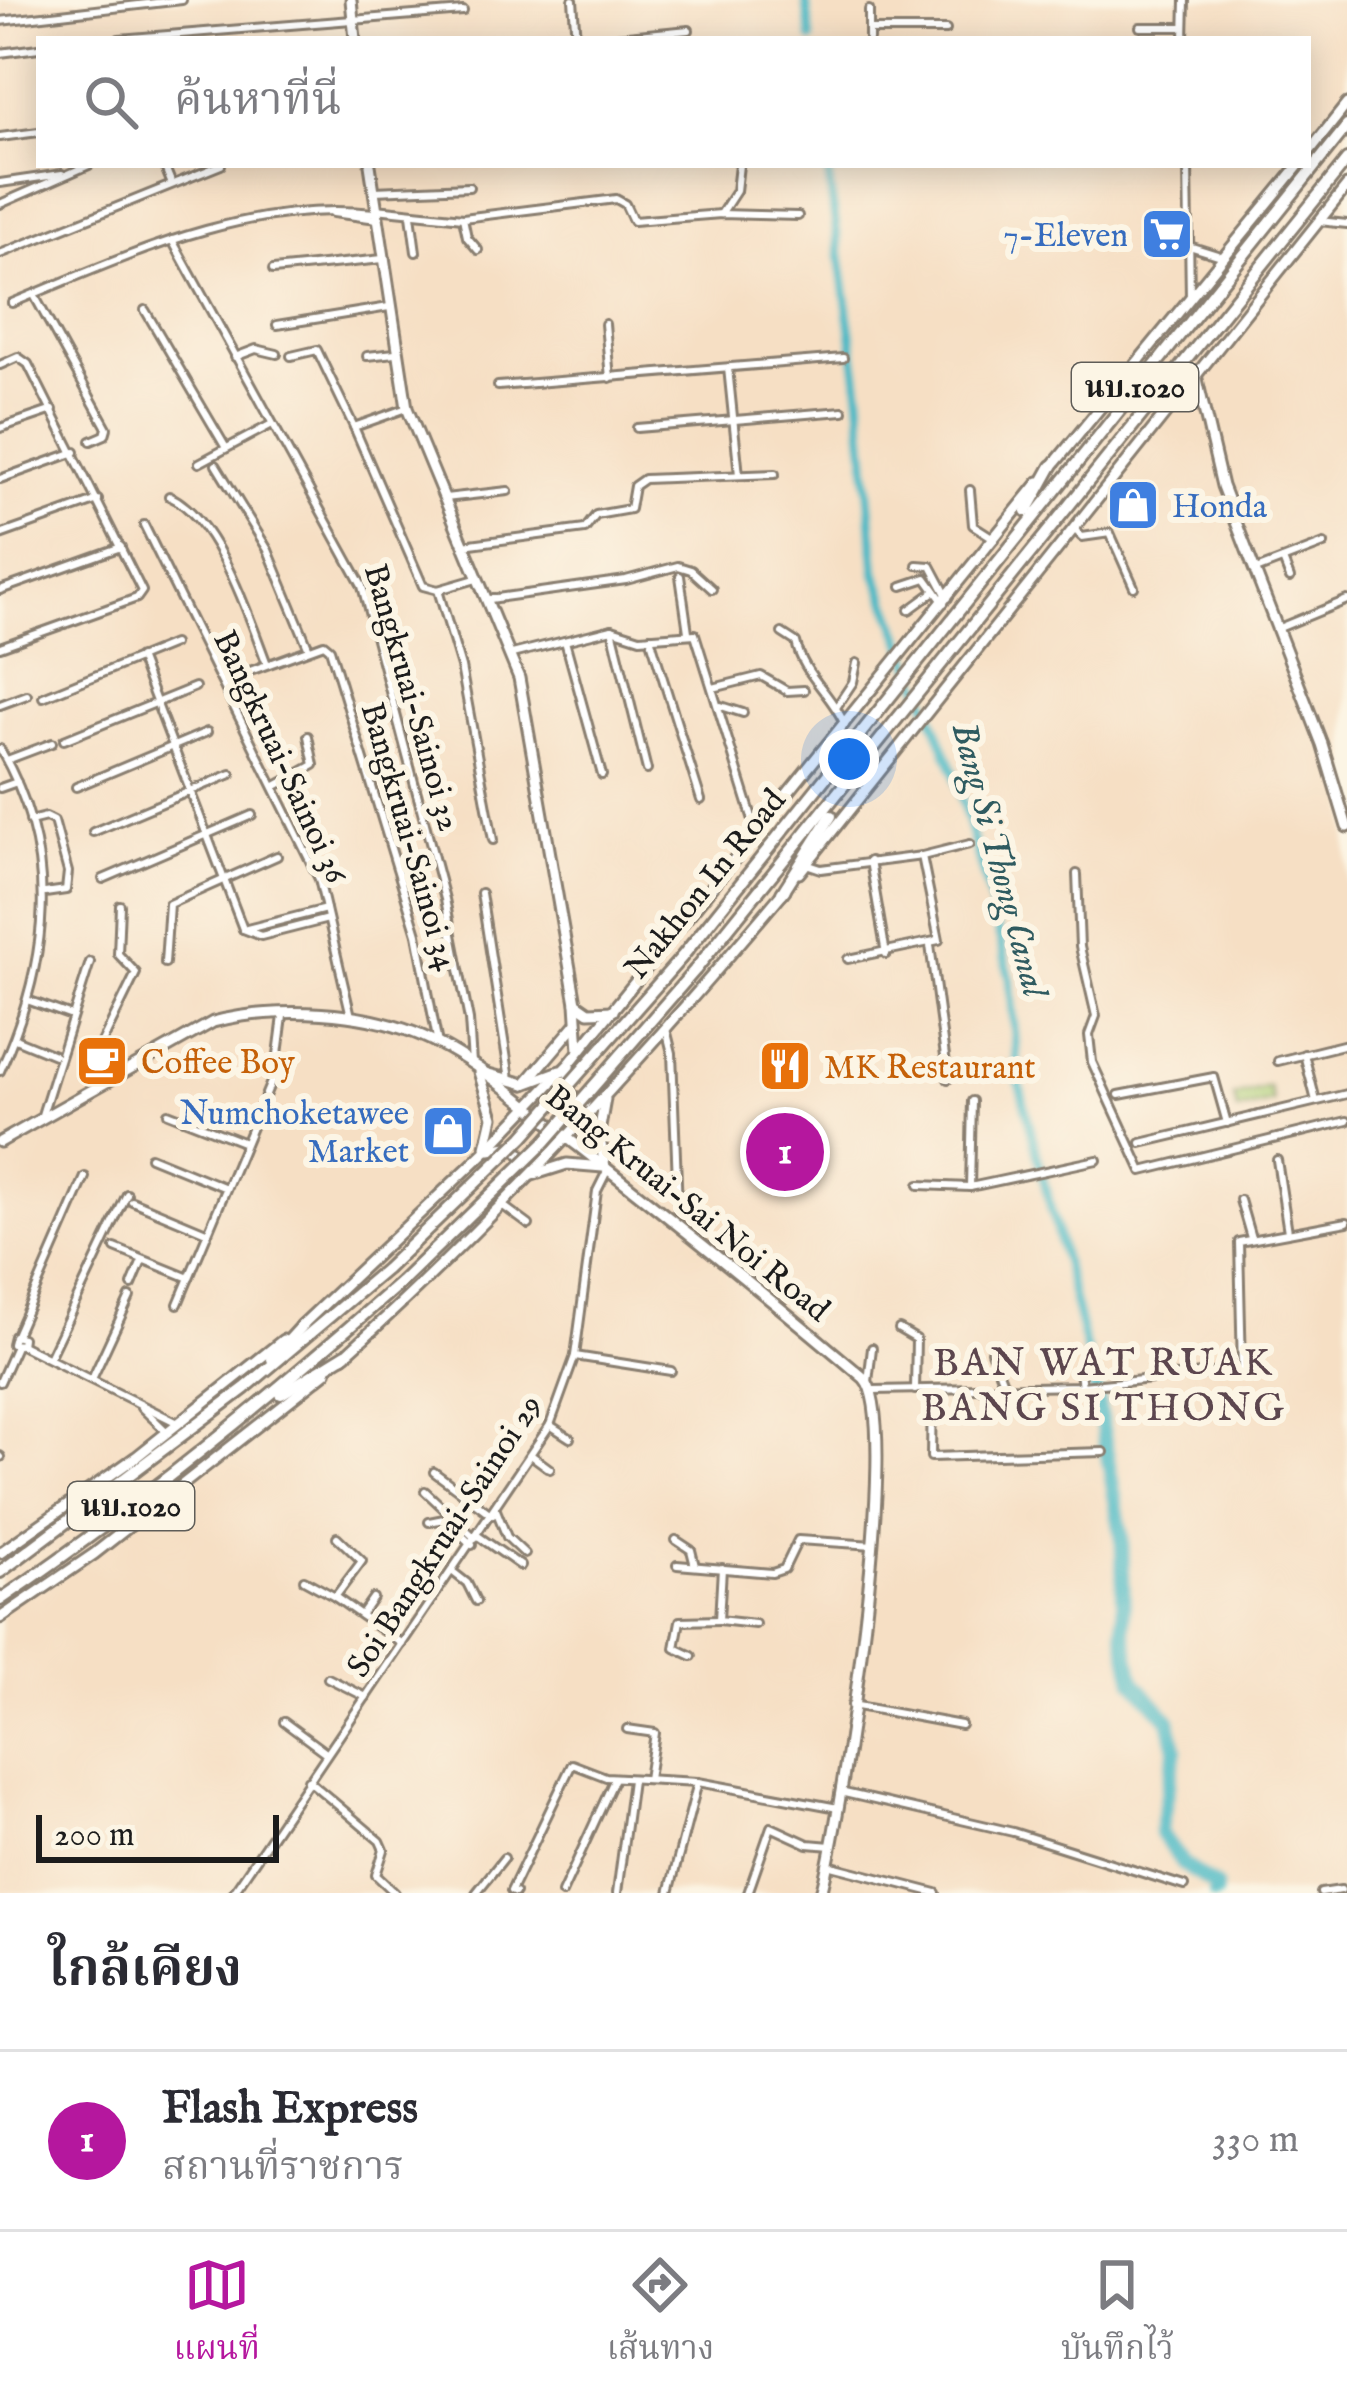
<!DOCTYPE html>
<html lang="th">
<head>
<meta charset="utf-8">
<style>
  :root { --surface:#fff; --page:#f2f2f3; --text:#2b2b33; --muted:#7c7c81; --line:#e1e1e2; --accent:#b5179e }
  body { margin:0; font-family:"IM FELL English","Noto Serif Thai",serif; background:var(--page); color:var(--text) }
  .scale { position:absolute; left:36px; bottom:30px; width:243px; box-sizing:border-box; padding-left:12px; border:6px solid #1c1c1c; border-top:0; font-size:33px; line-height:42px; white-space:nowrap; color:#1c1c1c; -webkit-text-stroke:9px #fcf5e5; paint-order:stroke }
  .you { position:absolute; left:849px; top:759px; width:42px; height:42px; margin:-30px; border:9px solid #fff; border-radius:50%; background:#1a73e8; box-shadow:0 0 0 18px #1a73e833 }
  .badge { display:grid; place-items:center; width:78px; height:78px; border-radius:50%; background:var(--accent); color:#fff; font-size:39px; font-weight:700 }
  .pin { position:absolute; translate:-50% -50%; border:6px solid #fff; box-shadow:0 3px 12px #0006 }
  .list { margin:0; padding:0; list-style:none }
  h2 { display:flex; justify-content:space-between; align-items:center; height:156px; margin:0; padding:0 48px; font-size:51px }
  h2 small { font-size:39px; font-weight:400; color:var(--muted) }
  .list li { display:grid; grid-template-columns:78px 1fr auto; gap:36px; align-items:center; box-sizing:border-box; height:180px; padding:0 48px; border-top:3px solid var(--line) }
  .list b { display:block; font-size:45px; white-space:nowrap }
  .list p { margin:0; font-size:39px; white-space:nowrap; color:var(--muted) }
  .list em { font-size:39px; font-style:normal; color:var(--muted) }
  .icon { flex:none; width:66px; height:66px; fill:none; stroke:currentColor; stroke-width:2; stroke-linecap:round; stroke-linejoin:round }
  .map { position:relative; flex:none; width:1347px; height:1893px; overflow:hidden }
  .search { position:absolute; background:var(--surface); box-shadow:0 6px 30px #0003; left:36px; right:36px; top:36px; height:132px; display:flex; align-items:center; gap:30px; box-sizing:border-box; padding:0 42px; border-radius:0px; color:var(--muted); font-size:45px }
  .sheet { height:336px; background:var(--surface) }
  nav { display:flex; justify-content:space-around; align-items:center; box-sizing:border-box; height:168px; border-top:3px solid var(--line); background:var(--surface); font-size:33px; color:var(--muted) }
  nav a { display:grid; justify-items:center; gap:6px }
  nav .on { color:var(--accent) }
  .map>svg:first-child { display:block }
  .green { fill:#aecf77; stroke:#65764a; stroke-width:3 }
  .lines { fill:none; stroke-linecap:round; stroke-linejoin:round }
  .canal { stroke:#4bb9c5; stroke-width:9 }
  .river { stroke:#4bb9c5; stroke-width:15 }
  .minor-casing { stroke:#897e70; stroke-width:12 }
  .tertiary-casing { stroke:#897e70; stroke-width:15 }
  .secondary-casing { stroke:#897e70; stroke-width:15 }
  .primary-casing { stroke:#897e70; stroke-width:16 }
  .minor { stroke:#fff; stroke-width:6 }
  .tertiary { stroke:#fff; stroke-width:9 }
  .secondary { stroke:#fff; stroke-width:9 }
  .primary { stroke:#fff; stroke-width:10 }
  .primary-bridge-casing { stroke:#897e70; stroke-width:16; stroke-linecap:butt }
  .primary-bridge { stroke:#fff; stroke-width:10 }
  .labels { text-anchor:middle; stroke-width:12; stroke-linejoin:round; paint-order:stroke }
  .shield { fill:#fcf5e5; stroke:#5f5d58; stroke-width:3 }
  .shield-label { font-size:30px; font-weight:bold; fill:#1c1c1c }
  .shop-label { font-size:33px; fill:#366cbe; stroke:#fcf5e5; text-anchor:end }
  .street-label { font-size:33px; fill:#1c1c1c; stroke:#fcf5e5 }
  .food-label { font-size:33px; fill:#c56008; stroke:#fcf5e5; text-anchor:start }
  .water-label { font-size:36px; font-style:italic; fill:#2f5b60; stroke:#fcf5e5 }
  .quarter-label { font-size:39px; letter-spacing:3px; fill:#5c464e; stroke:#fcf5e5 }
</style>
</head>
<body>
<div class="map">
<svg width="1347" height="1893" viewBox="0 0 1347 1893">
  <rect width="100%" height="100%" fill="#fcf5e5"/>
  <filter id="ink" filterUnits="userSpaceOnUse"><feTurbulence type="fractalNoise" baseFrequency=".00833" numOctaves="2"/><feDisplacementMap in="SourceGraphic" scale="24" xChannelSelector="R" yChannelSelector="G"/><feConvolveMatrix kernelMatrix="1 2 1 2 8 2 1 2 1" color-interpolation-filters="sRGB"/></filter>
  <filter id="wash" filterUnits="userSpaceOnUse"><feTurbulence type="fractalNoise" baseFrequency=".004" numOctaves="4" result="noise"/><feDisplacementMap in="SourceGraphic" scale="48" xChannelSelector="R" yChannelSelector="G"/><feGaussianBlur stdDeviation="2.7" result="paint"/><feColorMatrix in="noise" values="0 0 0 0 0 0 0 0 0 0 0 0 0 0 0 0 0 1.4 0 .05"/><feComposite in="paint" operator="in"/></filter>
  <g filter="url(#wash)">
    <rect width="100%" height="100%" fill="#f6dfc4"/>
    <path class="green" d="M1269,1087l4,15 -36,9 -3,-15z"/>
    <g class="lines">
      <g class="canal">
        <path d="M806,0l5,39"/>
        <path d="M827,165l33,230 16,178 78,199 31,109 25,97 9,104 75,298"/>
      </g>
      <path class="river" d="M1094,1380l28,158 2,93 10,50 35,39 7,28 -16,84 23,32 33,23 -1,6"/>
    </g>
  </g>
  <g filter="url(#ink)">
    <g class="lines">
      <g class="minor-casing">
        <g id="minor">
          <path d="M573,0l3,39"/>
          <path d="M869,10v29"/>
          <path d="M0,21l182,-21"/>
          <path d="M1140,27h44"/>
          <path d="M869,30h77"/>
          <path d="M119,39l344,-28"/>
          <path d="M596,39l93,-9"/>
          <path d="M1184,39l1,-39"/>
          <path d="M0,53l39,-5"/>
          <path d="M0,137l39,-5"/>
          <path d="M164,165l7,17"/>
          <path d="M1188,165l2,134"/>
          <path d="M0,183l62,-9"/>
          <path d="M374,191l95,-4"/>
          <path d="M0,204l89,-39"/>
          <path d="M376,209l87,9 153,-19 9,5 8,17 88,-7 77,2"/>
          <path d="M333,213l44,6"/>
          <path d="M721,214l15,-23 3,-26"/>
          <path d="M411,215l5,37"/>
          <path d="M463,218l4,19 11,13"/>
          <path d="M1319,221l28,3"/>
          <path d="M172,240l190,346 83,313 24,121 3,43"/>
          <path d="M1189,246l35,11"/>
          <path d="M0,254l221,-89"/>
          <path d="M273,270l110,-11"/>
          <path d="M34,295l73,133 -2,7 -14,6"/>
          <path d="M12,303c117,-48 235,-104 363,-90"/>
          <path d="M145,310l81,138"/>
          <path d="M605,324l5,54"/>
          <path d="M277,325l112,-18"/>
          <path d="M291,356l26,-6 37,77 53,-19"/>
          <path d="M367,356l28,-3"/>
          <path d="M235,357l21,-8 21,5"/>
          <path d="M0,365l18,-8 10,7 114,227 -5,7 -137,49"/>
          <path d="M728,368l11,107"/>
          <path d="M498,386l345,-28"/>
          <path d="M354,427l69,159 15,4 38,-11"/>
          <path d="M0,428l53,-18"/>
          <path d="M637,428l206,-17"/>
          <path d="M199,463l73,-39"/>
          <path d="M216,465l52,85 41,99"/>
          <path d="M0,479l75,-27"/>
          <path d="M970,490l3,35 22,14"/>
          <path d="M169,496c48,21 80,121 98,168"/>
          <path d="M445,498l63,-7"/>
          <path d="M144,525l175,354 32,137"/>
          <path d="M1074,529l8,8 28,-4 24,54"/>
          <path d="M0,535l98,-35"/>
          <path d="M463,545l122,-16 11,-14 34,-6 4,-23 10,-7 131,-5"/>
          <path d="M1283,560l7,18"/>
          <path d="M917,565l14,1 17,32"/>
          <path d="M1256,570l68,-26"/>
          <path d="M680,576l8,56"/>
          <path d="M902,586l24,-8 18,25"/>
          <path d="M0,590l121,-43"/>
          <path d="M438,590l23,77 32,173"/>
          <path d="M490,599l136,-19 52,-14 13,4 21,19"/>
          <path d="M909,610l26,-19"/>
          <path d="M1279,628l68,-28"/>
          <path d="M612,629l35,141"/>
          <path d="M782,633l14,9c7,33 36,52 49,83"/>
          <path d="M650,637l51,163"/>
          <path d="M565,641l37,134"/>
          <path d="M512,654l100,-25 28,9 55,-4 62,199"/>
          <path d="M139,657l104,272"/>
          <path d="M250,671l74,-27 6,5 87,285 21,110"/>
          <path d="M713,688l48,-12 26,15 17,-1"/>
          <path d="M43,697l130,-53"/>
          <path d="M0,705l27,-10"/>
          <path d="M721,706l22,7"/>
          <path d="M837,706l16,-24 4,-19"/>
          <path d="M64,740l131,-53"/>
          <path d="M0,749c62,106 49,214 0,322"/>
          <path d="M7,760l45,-17"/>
          <path d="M76,787l131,-55"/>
          <path d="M274,787l40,-22 -6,-29"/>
          <path d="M0,788l17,-6"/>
          <path d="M30,821l16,-4 8,4 14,51 -2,18 -21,3"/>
          <path d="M93,832l138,-58"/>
          <path d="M922,856l48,-12"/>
          <path d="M870,861l16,93"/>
          <path d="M806,864l15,5 101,-13 17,84 -91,19"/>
          <path d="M1077,874l3,73 16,69 -7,19 3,27 50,109 205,-50"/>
          <path d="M103,879l149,-64"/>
          <path d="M481,893l29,186"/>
          <path d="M243,929l18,7 67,-17"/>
          <path d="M247,929l79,-20"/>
          <path d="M930,945l18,134"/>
          <path d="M165,963l4,-59 108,-48"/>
          <path d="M27,1000l42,15"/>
          <path d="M666,1029l6,24 6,155"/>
          <path d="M15,1039l39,16"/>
          <path d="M1304,1054l12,47"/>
          <path d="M1278,1061l69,-17"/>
          <path d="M100,1085l-9,-20 45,-92 -18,-19 2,-49"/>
          <path d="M1119,1095l95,-18 13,46"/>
          <path d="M168,1113l77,30"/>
          <path d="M41,1118l49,-156"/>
          <path d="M1141,1143l206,-49"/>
          <path d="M150,1157l76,31"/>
          <path d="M1277,1160l11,72"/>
          <path d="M919,1185l51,2 127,-27"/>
          <path d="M970,1187l2,-86"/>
          <path d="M1240,1200l11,38"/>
          <path d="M132,1201l74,31"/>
          <path d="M502,1205l27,20"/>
          <path d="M115,1248l74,30"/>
          <path d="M132,1285l10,-24"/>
          <path d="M178,1304l98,-234 7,-54"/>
          <path d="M899,1329l17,10 -1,51"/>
          <path d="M16,1335l69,-158"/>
          <path d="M14,1336l8,2 -1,7 -9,-1z"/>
          <path d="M21,1345l157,78"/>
          <path d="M991,1351l15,39"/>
          <path d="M575,1356l96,15"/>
          <path d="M49,1358l78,-164"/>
          <path d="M1079,1366l3,20"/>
          <path d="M92,1379l38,-82"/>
          <path d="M0,1382l16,-36"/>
          <path d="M868,1382l4,-34"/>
          <path d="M932,1389l-1,68 173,-5"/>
          <path d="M874,1390l208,-4 160,-16 -3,-128 108,-20"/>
          <path d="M141,1407l27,26"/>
          <path d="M550,1425l20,13"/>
          <path d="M531,1455l19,14"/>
          <path d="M0,1456l1,1"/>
          <path d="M434,1472l58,43"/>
          <path d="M425,1491l50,47"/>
          <path d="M496,1510l11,27 18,17"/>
          <path d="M429,1522l15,-3 28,26"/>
          <path d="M478,1536l43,30"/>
          <path d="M337,1537l25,24 -27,36 67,47"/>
          <path d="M676,1540l15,10 4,16"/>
          <path d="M677,1565l95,8 12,-4 14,-29 76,5"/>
          <path d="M722,1568l-3,52 36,4"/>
          <path d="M453,1572l14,11 9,18"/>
          <path d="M304,1580l31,17"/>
          <path d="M361,1615l12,-17"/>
          <path d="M692,1656l-17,-8 5,-27 39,-1"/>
          <path d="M328,1678l38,19"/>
          <path d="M852,1705l109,20"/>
          <path d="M284,1722l42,31"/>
          <path d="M627,1729l28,4 -7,46"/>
          <path d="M308,1780l72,61 4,9 -8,25 19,18"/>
          <path d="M840,1792l173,40 171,54"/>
          <path d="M828,1865l108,28"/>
          <path d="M233,1893l317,-468 25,-69 22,-165 11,-22"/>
          <path d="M476,1893l28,-35"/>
          <path d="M515,1893l-4,-2 61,-127 34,13 92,5 140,26"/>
          <path d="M562,1893l53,-115"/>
          <path d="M617,1893l15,-113"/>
          <path d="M669,1893l29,-111"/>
          <path d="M748,1893l23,-66 37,17 23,2"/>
          <path d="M1321,1893l20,-3"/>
        </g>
      </g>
      <g class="tertiary-casing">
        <g id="tertiary">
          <path d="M351,0l4,39"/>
          <path d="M370,165l37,243 112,270 57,325 3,48"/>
          <path d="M1196,375l26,111 100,258 25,83"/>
          <path d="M576,1003l13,9 24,-1"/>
          <path d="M525,1084l51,-60"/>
        </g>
      </g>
      <g class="secondary-casing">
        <g id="secondary">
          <path d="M1308,153l39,-49"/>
          <path d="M1050,469l249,-304"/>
          <path d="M799,873l548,-687"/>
          <path d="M569,1065v28l16,10"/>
          <path d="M479,1072l14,45 -7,30"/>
          <path d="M485,1073l40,11 35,-13"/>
          <path d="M605,1099l-6,34 6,34"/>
          <path d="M0,1142l213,-120c56,-15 135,-12 191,7 64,21 121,76 174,117 97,76 193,153 286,232 40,41 -24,446 -43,515"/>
          <path d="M490,1150l24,-4 14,18"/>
          <path d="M532,1175l35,-11 36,3"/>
          <path d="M301,1326l184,-174 84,-88 470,-582"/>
          <path d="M343,1357c160,-144 304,-303 442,-467"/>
          <path d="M0,1553l136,-96 147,-117"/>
          <path d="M0,1618l94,-64 232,-182"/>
        </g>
      </g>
      <g class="primary-casing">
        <g id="primary">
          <path d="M1027,511l25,-45"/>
          <path d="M782,893l49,-77"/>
          <path d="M681,958l666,-832"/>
          <path d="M695,970l652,-810"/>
          <path d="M272,1359l32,-35"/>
          <path d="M281,1394l65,-40"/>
          <path d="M0,1572l245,-184 141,-119"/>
          <path d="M0,1600c141,-96 273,-205 401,-318"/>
        </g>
      </g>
      <use href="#minor" class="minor"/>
      <use href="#tertiary" class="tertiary"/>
      <use href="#secondary" class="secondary"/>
      <use href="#primary" class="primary"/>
      <g class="primary-bridge-casing">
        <g id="primary-bridge">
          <path d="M386,1269l137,-132 158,-179"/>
          <path d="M401,1282l144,-140 150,-172"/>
        </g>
      </g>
      <use href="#primary-bridge" class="primary-bridge"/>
    </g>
  </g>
  <defs>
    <g id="supermarket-square" transform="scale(2.7)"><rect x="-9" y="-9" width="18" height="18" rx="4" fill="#3f7fe0" stroke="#fcf5e5"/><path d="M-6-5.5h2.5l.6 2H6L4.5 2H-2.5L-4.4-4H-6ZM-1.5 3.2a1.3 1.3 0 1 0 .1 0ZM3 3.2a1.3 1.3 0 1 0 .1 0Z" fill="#fff"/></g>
    <g id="shop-square" transform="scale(2.7)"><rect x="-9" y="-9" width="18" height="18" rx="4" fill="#3f7fe0" stroke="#fcf5e5"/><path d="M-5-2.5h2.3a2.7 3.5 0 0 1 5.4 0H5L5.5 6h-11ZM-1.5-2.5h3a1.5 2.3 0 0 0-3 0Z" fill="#fff"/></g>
    <g id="cafe-square" transform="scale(2.7)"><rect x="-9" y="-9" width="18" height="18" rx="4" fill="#e8710a" stroke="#fcf5e5"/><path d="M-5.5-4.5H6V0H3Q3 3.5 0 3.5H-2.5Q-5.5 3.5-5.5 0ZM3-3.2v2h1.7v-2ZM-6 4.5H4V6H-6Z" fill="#fff"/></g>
    <g id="restaurant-square" transform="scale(2.7)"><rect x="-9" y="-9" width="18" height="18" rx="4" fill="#e8710a" stroke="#fcf5e5"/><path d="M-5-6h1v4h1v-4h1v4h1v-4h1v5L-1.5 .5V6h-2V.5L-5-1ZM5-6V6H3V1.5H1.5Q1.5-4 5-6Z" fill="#fff"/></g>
  </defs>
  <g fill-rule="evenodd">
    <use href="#supermarket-square" x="1167" y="234"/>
    <use href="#shop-square" x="1133" y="505"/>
    <use href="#cafe-square" x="102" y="1061"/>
    <use href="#restaurant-square" x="785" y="1066"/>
    <use href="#shop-square" x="448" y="1131"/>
  </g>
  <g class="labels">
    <g class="shield">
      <rect x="1072" y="363" width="126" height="48" rx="9"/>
      <rect x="68" y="1482" width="126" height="48" rx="9"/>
    </g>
    <g class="shield-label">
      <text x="1135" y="397">นบ.1020</text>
      <text x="131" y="1516">นบ.1020</text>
    </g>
    <g class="shop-label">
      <text x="1128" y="246">7-Eleven</text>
      <text x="1172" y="517" text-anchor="start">Honda</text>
      <text x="409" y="1124">Numchoketawee<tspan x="409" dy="38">Market</tspan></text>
    </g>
    <g class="street-label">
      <text transform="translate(414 697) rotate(74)" y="12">Bangkruai-Sainoi 32</text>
      <text transform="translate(282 756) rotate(65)" y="12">Bangkruai-Sainoi 36</text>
      <text transform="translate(411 836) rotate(74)" y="12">Bangkruai-Sainoi 34</text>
      <text transform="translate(704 883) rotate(-51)" y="12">Nakhon In Road</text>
      <text transform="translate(689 1202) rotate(39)" y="12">Bang Kruai-Sai Noi Road</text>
      <text transform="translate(443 1535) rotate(-57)" y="12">Soi Bangkruai-Sainoi 29</text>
    </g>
    <g class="food-label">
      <text x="141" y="1073">Coffee Boy</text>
      <text x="824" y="1078">MK Restaurant</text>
    </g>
    <g class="water-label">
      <text transform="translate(1001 859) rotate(75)" y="13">Bang Si Thong Canal</text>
    </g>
    <g class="quarter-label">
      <text x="1104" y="1375">BAN WAT RUAK<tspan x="1104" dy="45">BANG SI THONG</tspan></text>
    </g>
  </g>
</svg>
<div class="scale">200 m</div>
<div class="you"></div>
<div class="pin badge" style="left:785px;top:1152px">1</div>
<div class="search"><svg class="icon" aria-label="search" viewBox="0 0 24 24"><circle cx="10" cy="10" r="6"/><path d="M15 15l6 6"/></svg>ค้นหาที่นี่</div>
</div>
<section class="sheet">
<h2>ใกล้เคียง<small></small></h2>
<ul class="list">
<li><span class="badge">1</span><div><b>Flash Express</b><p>สถานที่ราชการ</p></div><em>330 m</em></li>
</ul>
</section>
<nav>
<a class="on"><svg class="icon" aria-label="map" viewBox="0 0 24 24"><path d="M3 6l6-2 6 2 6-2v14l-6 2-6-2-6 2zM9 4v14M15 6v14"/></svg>แผนที่</a>
<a><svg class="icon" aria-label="directions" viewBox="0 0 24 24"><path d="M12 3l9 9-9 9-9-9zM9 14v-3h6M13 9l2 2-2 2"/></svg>เส้นทาง</a>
<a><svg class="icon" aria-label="saved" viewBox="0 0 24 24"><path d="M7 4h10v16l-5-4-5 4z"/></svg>บันทึกไว้</a>
</nav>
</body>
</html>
